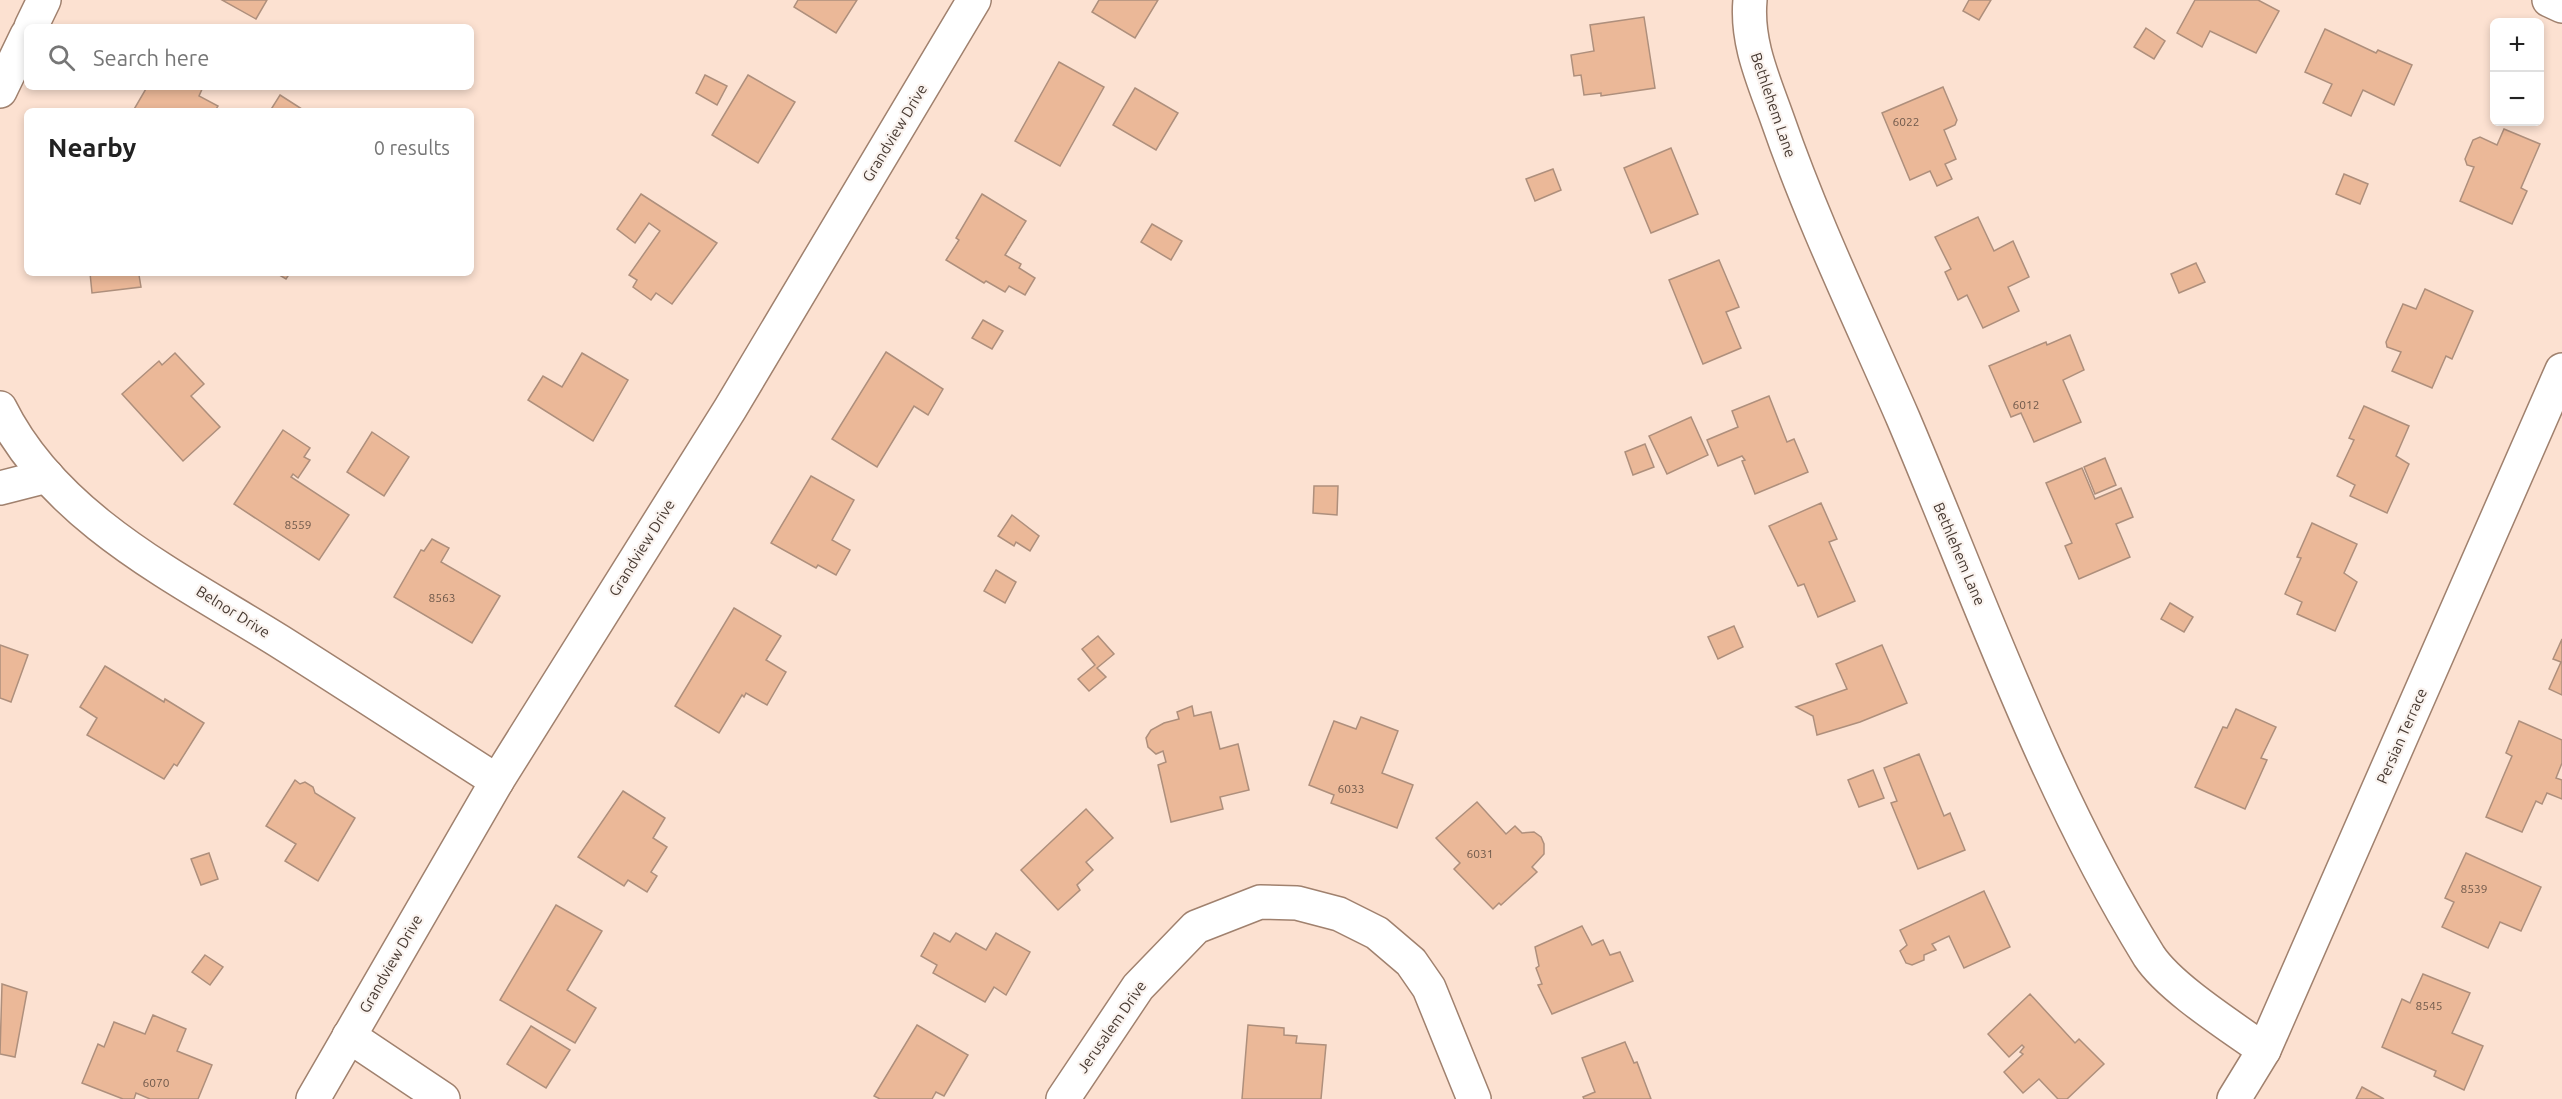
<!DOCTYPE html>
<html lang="en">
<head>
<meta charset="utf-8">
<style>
  :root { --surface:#fff; --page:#f2f2f2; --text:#222; --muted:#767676; --line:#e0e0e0 }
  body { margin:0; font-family:Ubuntu,sans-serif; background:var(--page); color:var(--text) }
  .controls { position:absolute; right:18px; top:18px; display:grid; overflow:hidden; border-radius:9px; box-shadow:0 3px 9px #0003 }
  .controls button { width:54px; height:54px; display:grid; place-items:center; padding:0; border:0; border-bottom:2px solid var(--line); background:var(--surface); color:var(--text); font:30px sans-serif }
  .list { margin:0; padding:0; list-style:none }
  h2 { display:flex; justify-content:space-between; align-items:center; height:78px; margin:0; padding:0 24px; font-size:26px }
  h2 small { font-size:20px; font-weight:400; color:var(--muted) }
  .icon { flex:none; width:33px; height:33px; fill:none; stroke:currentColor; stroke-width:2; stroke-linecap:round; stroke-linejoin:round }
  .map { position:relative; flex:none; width:2562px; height:1099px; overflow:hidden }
  .search { position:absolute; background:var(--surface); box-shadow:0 3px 9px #0003; left:24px; top:24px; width:450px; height:66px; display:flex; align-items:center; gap:15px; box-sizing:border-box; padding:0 21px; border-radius:9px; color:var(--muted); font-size:22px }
  .panel { position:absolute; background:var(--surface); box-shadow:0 3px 9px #0003; left:24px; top:108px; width:450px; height:168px; border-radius:9px }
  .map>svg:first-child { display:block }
  .building { fill:#ebb898; stroke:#ae8f7c; stroke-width:1.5 }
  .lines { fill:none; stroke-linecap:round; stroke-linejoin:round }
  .minor-casing { stroke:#a0816e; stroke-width:36 }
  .minor { stroke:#fff; stroke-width:33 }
  .labels { text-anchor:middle; stroke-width:4.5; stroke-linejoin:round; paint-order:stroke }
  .number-label { font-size:12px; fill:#6f594b }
  .street-label { font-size:15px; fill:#463931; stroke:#faf3ef }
</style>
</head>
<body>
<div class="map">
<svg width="2562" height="1099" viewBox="0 0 2562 1099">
  <rect width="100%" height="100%" fill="#fce1d1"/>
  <g class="building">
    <path d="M222,0h45l-11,19z"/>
    <path d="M798,0h59l-21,33 -42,-26z"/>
    <path d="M1099,0h59l-23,38 -43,-26z"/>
    <path d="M1969,0h22l-12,20 -16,-9z"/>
    <path d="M2195,0h63l21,11 -23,42 -46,-22 -8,16 -25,-14z"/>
    <path d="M1644,17l11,71 -54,8v-3l-17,2 -3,-20 -7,1 -3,-21 23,-4 -4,-26z"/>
    <path d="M2146,28l19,13 -11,18 -20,-12z"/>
    <path d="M2325,29l51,24 2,-3 34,15 -18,40 -31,-15 -12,26 -28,-13 9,-19 -27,-12z"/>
    <path d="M1059,62l45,25 -44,79 -45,-25z"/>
    <path d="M705,75l22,11 -10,19 -21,-12z"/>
    <path d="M748,75l47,27 -37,61 -46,-28z"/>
    <path d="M147,87h56l-4,9 19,10 -3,5h-82z"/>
    <path d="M1943,87l14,33 -2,5 -11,5 12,29 -11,5 7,15 -15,7 -7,-15 -20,9 -28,-67z"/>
    <path d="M1135,88l43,25 -22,37 -43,-25z"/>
    <path d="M280,95l25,16h-35z"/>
    <path d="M2504,129l36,15 -19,44 6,3 -15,33 -52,-23 14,-34 -7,-2 -2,-6 8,-19 7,-3 17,8z"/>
    <path d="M1671,148l27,66 -47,19 -27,-65z"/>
    <path d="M1553,169l8,21 -26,11 -9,-22z"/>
    <path d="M2344,174l24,10 -8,20 -24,-10z"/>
    <path d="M641,194l76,49 -45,61 -16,-11 -5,7 -18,-13 4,-7 -8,-5 31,-44 -11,-8 -14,20 -18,-14z"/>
    <path d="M982,194l44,27 -21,34 16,9 -2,4 16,10 -10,17 -16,-9 -4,6 -19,-11 -2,2 -38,-23 13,-20 -3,-2z"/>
    <path d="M1978,217l16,34 19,-10 16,36 -21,10 11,24 -36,17 -16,-33 -9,5 -13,-28 6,-3 -16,-32z"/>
    <path d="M1152,224l30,17 -11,19 -30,-18z"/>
    <path d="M1719,260l20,47 -13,5 15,36 -38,16 -34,-84z"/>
    <path d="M2196,263l9,19 -26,11 -8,-19z"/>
    <path d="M90,273h65l-16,2 2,12 -49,6z"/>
    <path d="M276,273h14l-4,6z"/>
    <path d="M2425,289l48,22 -21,48 -6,-3 -14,32 -40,-17 9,-19 -14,-5 -1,-5 17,-38 13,5z"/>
    <path d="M983,320l20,11 -11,18 -20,-11z"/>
    <path d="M2070,335l14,35 -21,10 18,42 -47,20 -13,-29 -10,4 -22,-51 57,-24 1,3z"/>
    <path d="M886,352l57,37 -15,26 -14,-9 -37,61 -45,-28z"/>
    <path d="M175,353l29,31 -13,12 29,31 -37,34 -61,-67 37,-33 3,4z"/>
    <path d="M582,353l46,27 -35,61 -65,-41 15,-24 19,11z"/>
    <path d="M1769,396l18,46 7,-3 14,33 -53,22 -13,-33 3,-1 -3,-4 -24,10 -11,-26 31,-13 -6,-16z"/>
    <path d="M2364,406l45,20 -13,30 13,8 -22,49 -37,-17 5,-11 -18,-9 17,-36 -5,-2z"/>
    <path d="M1691,417l17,38 -41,19 -18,-38z"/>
    <path d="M283,430l27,18 -6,9 6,3 -12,18 -5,-4 -2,3 58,38 -30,45 -85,-56z"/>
    <path d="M372,432l37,25 -25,39 -37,-24z"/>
    <path d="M1645,444l9,23 -21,8 -8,-23z"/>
    <path d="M2105,458l11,27 -21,9 -11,-27z"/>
    <path d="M2082,468l13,31 26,-11 12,29 -17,7 14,33 -51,22 -14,-33 7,-3 -26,-60z"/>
    <path d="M811,476l43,24 -22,40 18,10 -14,25 -18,-10 -2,3 -45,-25z"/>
    <path d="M1314,486h24l-1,29 -24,-2z"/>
    <path d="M1821,503l16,36 -8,3 26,59 -37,16 -14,-33 -6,2 -29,-60z"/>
    <path d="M1012,515l27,21 -9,15 -14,-9 -2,4 -16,-10z"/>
    <path d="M2312,523l45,21 -13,29 13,9 -22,49 -38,-17 5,-12 -17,-8 16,-36 -4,-1z"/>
    <path d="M432,539l17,9 -8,14 59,34 -28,47 -78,-46 27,-47 3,1z"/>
    <path d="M996,570l20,12 -11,21 -21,-12z"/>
    <path d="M2170,603l23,14 -9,15 -23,-13z"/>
    <path d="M734,608l47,28 -15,24 20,12 -19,33 -21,-12 -2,4 -2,-2 -23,38 -44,-27z"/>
    <path d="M1734,626l9,21 -25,12 -10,-22z"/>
    <path d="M1098,636l16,18 -17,14 9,9 -17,14 -11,-12 17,-14 -13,-16z"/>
    <path d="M2562,639v56l-13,-6 12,-27 -8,-3z"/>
    <path d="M0,645l28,10 -17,47 -11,-4z"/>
    <path d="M1882,645l25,58 -47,19 -43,13 -4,-19 -17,-9 51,-18 -11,-25z"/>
    <path d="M105,666l59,36 1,-3 39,24 -27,43 -3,-2 -10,15 -77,-44 10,-17 -17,-11z"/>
    <path d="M1192,706l2,10 17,-4 9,37 18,-5 11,46 -29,7 3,12 -52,13 -13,-57 8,-3 -3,-11 -7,3 -8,-7 -2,-9 5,-8 13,-7 15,-4 -2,-7z"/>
    <path d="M2236,709l40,18 -15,31 6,2 -22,49 -50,-22 28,-60 4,1z"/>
    <path d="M1361,717l37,14 -16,42 31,12 -16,43 -66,-25 3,-8 -25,-10 25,-64 22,8z"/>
    <path d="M2519,721l43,19v23l-6,15 6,2v19l-15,-6 -5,11 -6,-3 -14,31 -36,-15 26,-61 -6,-3z"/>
    <path d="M1919,754l25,62 6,-3 15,37 -47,19 -27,-66 6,-2 -13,-33z"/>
    <path d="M1873,770l11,28 -25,9 -11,-27z"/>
    <path d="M295,780l5,4 5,-2 8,5 2,6 40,25 -37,63 -33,-20 11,-17 -30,-18z"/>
    <path d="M623,791l42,27 -12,20 14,9 -16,25 6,4 -10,16 -19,-12 -4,6 -46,-29z"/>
    <path d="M1477,802l29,32 9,-8 7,7 12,-1 7,5 3,7v10l-12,13 5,5 -36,33 -2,-2 -6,6 -39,-40 6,-6 -24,-25z"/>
    <path d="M1086,809l27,29 -27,24 7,8 -16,15 3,5 -22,20 -37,-40z"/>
    <path d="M209,853l9,26 -17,6 -10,-26z"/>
    <path d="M2466,853l75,34 -20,44 -21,-9 -12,26 -46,-21 12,-25 -9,-4z"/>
    <path d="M1984,891l26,56 -46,21 -15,-32 -17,8 4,6 -12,5v5l-12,5 -6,-2 -6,-12 7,-6 -7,-15z"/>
    <path d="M556,905l46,26 -35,59 29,18 -21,35 -75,-43z"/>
    <path d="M1582,926l10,19 11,-5 7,15 10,-3 13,29 -81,33 -14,-29 4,-1 -6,-16 3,-2 -4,-19z"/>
    <path d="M934,933l16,9 6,-9 30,17 10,-17 34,19 -24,43 -12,-8 -9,15 -52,-29 4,-8 -16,-9z"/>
    <path d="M205,955l18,12 -13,18 -18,-13z"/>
    <path d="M2423,974l47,19 -18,40 31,13 -19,44 -30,-14 2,-5 -54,-24 20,-48 8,4z"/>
    <path d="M2,984l25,8 -12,65 -15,-3z"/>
    <path d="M2030,994l45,49 4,-4 25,25 -37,35h-9l-19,-20 -16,14 -19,-21 19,-18 -3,-2 4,-5 -2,-2 -13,12 -21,-23z"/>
    <path d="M153,1015l33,14 -9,22 35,14 -14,34h-48l-14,-6 -2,6h-11l-41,-16 16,-39 6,3 10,-25 31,12z"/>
    <path d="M917,1025l51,30 -24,41 -8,-4 -4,7h-52l-6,-3z"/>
    <path d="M1248,1025l36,3v7l13,1 -1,7 30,2 -5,54h-79z"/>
    <path d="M531,1026l39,24 -24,38 -39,-24z"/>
    <path d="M1625,1042l9,21 3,-1 14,37h-67l-1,-2 12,-5 -13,-34z"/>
    <path d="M2362,1087l22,12h-28z"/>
  </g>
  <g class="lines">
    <g class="minor-casing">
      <g id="minor">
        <path d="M1750,0c-4,43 14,81 28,121 35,101 82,198 125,297 77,181 142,370 246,538 21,32 83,71 115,94"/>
        <path d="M2549,0l13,6"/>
        <path d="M31,27l13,-27"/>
        <path d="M0,91l27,-56"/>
        <path d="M0,408c55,111 178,170 279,233 73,46 146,94 218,140"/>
        <path d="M0,488l47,-12"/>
        <path d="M349,1036l94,63"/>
        <path d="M313,1099l184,-318 233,-372 244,-409"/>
        <path d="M1063,1099l75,-112 58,-60 64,-25 37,1 42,11 38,19 34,29 18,26 45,111"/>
        <path d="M2234,1099l30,-49 298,-680"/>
      </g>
    </g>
    <use href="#minor" class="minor"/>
  </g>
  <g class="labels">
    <g class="number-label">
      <text x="1906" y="126">6022</text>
      <text x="2026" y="409">6012</text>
      <text x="298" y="529">8559</text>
      <text x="442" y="602">8563</text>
      <text x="1351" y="793">6033</text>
      <text x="1480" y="858">6031</text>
      <text x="2474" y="893">8539</text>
      <text x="2429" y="1010">8545</text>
      <text x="156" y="1087">6070</text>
    </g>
    <g class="street-label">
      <text transform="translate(1773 105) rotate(71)" y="5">Bethlehem Lane</text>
      <text transform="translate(895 133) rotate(-59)" y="5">Grandview Drive</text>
      <text transform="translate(642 548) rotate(-58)" y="5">Grandview Drive</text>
      <text transform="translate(1959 554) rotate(67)" y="5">Bethlehem Lane</text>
      <text transform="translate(233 612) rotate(32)" y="5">Belnor Drive</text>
      <text transform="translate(2402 736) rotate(-66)" y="5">Persian Terrace</text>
      <text transform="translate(391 964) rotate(-60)" y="5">Grandview Drive</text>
      <text transform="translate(1112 1027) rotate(-55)" y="5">Jerusalem Drive</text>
    </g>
  </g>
</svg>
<div class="controls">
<button>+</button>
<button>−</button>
</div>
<div class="search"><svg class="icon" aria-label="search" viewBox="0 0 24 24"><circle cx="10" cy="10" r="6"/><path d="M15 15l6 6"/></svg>Search here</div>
<section class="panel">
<h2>Nearby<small>0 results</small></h2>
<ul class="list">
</ul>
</section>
</div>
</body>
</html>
